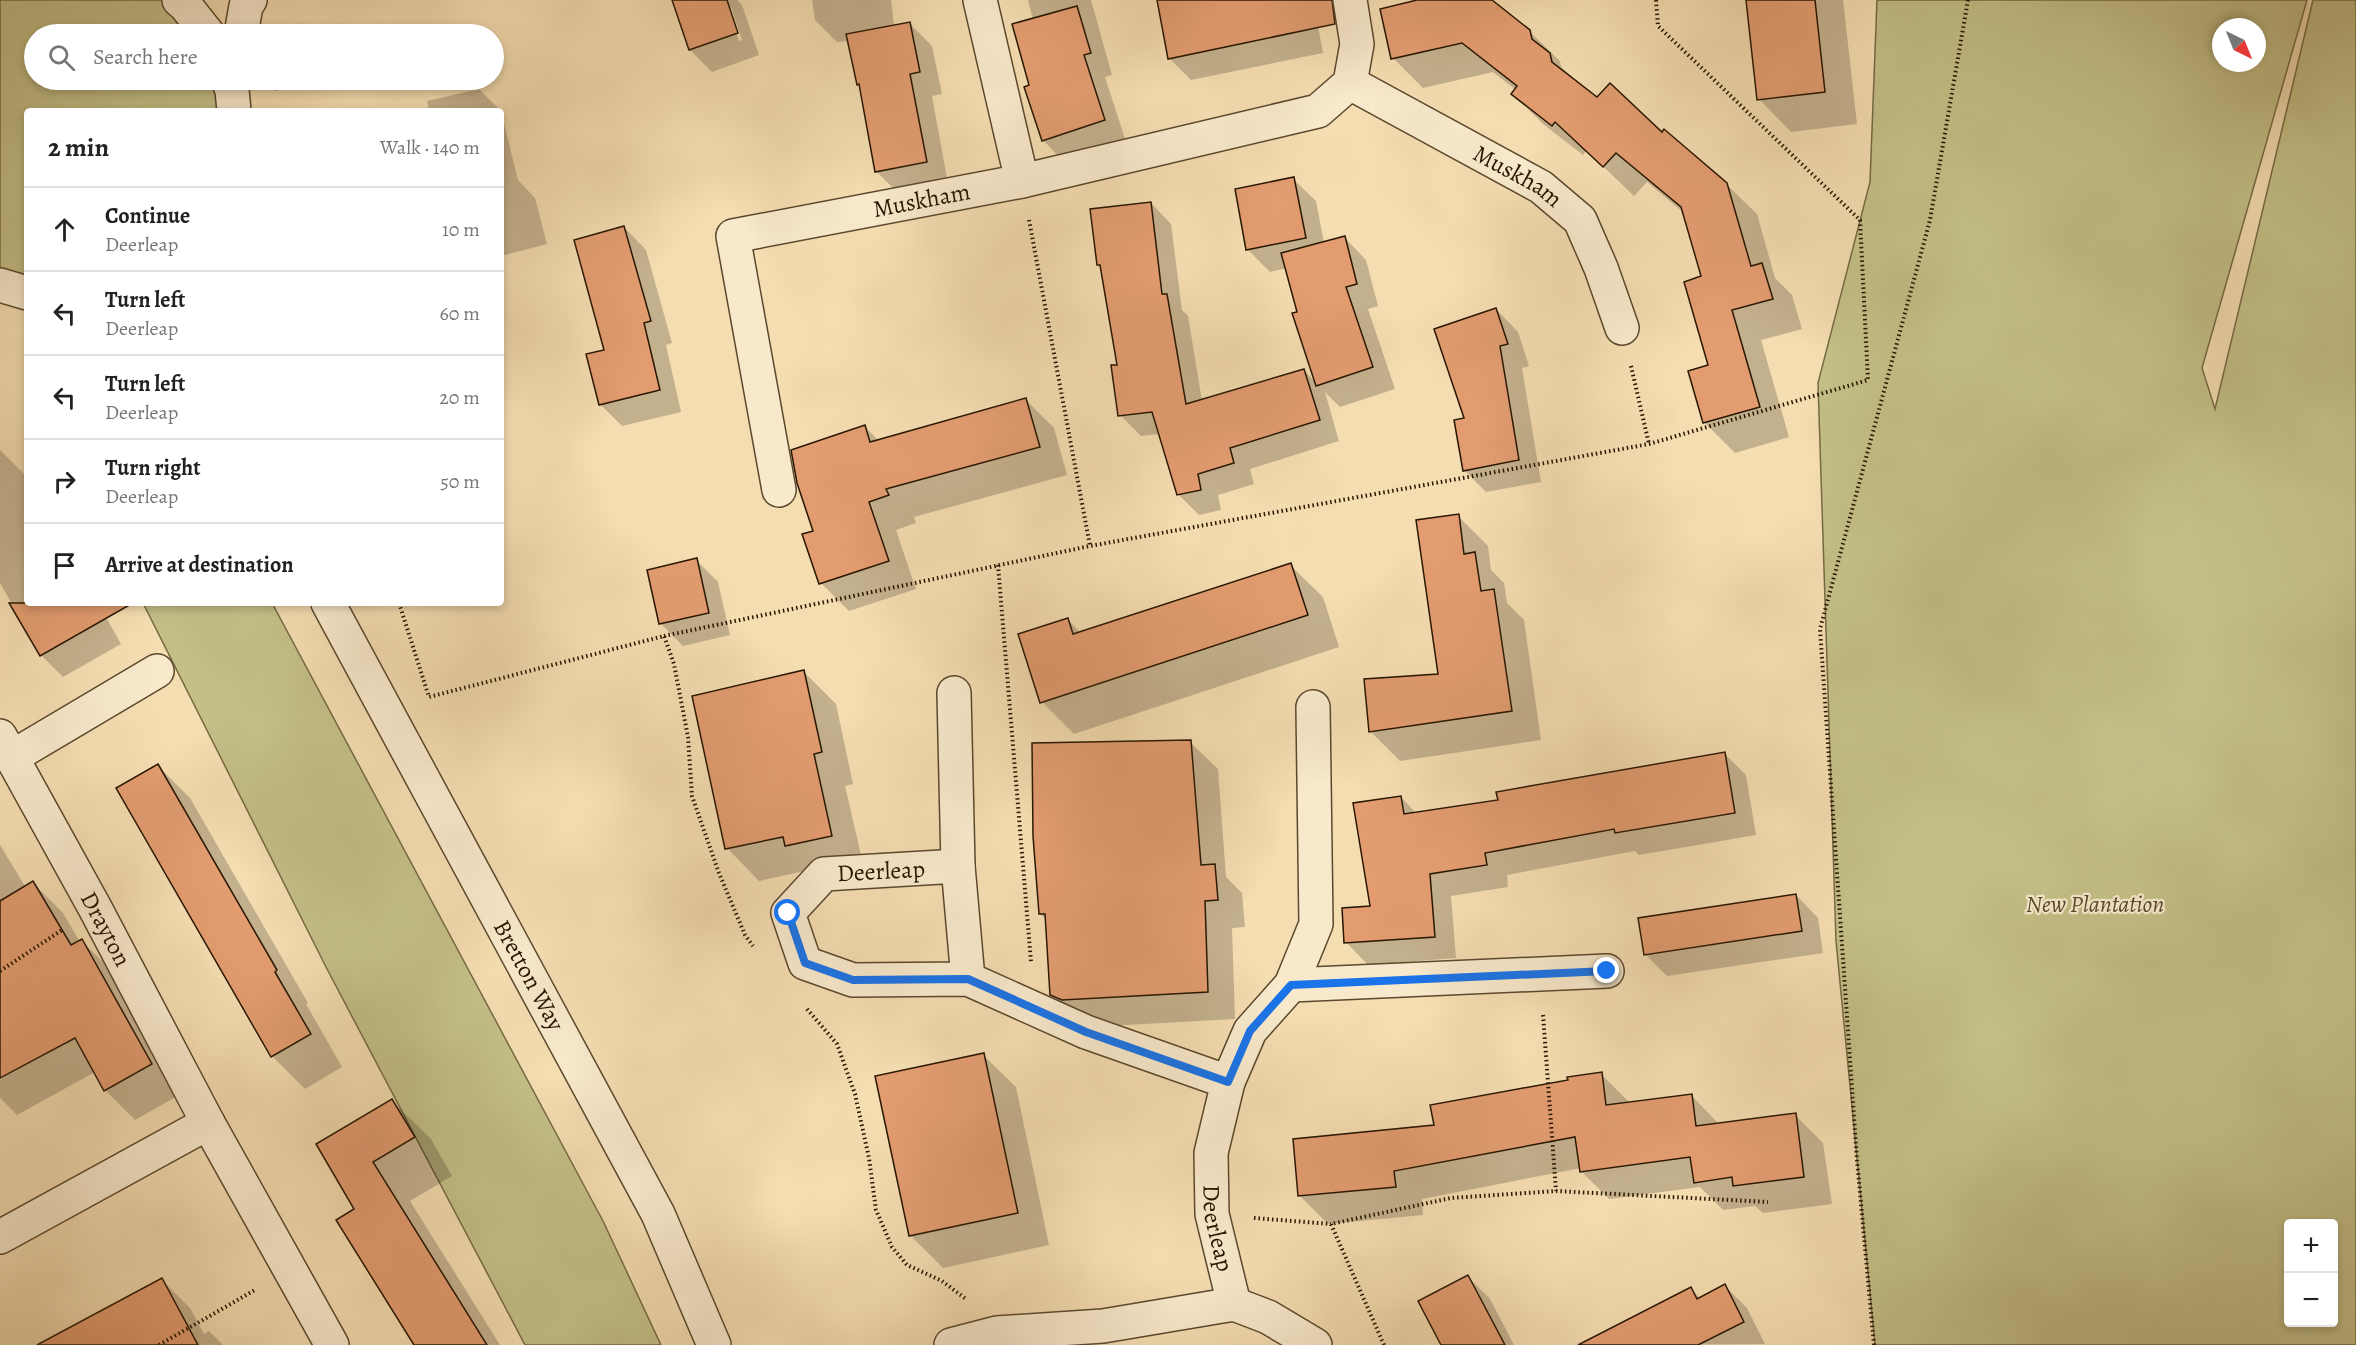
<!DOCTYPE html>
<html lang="en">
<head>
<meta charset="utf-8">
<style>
  :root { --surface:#fff; --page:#f6f6f6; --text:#222; --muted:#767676; --line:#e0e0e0 }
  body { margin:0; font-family:Alegreya,serif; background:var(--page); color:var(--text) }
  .controls { position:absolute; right:18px; bottom:18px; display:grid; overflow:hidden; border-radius:6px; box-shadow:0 3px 9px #0003 }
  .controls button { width:54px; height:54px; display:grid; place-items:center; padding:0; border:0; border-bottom:2px solid var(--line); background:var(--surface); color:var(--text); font:30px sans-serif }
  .compass { position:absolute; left:2212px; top:18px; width:54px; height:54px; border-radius:50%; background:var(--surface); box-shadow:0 3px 9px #0003; rotate:137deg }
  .stop { position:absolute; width:18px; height:18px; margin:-14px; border:4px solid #1a73e8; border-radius:50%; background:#fff }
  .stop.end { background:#1a73e8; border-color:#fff; box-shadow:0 2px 6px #0008 }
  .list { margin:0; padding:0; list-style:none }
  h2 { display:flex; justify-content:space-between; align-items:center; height:78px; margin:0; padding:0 24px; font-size:26px }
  h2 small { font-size:20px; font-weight:400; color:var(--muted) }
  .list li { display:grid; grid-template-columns:39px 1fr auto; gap:18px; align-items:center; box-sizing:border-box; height:84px; padding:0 24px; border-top:2px solid var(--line) }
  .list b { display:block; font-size:22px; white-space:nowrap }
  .list p { margin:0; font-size:20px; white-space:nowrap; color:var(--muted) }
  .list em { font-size:20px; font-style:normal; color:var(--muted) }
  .icon { flex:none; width:33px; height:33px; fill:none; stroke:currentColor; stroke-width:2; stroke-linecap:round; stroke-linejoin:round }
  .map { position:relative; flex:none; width:2356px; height:1345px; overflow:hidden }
  .search { position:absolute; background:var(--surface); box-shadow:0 3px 9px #0003; left:24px; top:24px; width:480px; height:66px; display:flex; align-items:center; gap:15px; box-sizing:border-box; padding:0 21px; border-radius:33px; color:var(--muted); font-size:22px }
  .panel { position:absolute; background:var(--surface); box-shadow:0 3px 9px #0003; left:24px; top:108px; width:480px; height:498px; border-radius:6px }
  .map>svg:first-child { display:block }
  .green { fill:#c3bf87; stroke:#766a44; stroke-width:1.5; fill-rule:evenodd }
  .shadow { fill:#0003; fill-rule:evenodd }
  .building { fill:#e29c70; stroke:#281601; stroke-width:1.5 }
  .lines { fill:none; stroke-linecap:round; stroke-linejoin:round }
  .minor-casing { stroke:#5b482d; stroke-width:36 }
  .path { stroke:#281601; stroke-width:4; stroke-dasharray:1.5 3; stroke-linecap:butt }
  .minor { stroke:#f8e9cc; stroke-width:33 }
  .route { stroke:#1a73e8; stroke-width:8 }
  .labels { text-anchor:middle; stroke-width:4.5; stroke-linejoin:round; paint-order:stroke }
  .street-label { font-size:24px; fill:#281601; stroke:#f8e9cc }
  .park-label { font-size:24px; font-style:italic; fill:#564929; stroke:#f8e9cc }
</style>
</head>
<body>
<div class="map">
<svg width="2356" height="1345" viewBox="0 0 2356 1345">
  <rect width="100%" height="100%" fill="#f4ddb1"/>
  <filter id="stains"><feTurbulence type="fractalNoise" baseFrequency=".00333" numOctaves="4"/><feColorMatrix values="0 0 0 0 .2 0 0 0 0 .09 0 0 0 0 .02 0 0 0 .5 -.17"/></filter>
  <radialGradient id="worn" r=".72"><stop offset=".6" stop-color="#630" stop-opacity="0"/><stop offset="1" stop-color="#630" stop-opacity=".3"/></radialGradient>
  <g class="green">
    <path d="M0,0h179l29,34h-174v46h194l6,31h-207v182l-27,-8z"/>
    <path d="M1877,0h430l-105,368 13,41 98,-409h43v1345h-481l-39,-404 -18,-558 52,-201zM2221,27h36v36h-36zM2288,1224h46v98h-46z"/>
    <path d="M143,603h129l331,618 58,124h-136l-198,-376z"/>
  </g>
  <g class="shadow">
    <path d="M673,0h64l5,5 17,50 -47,17 -22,-22zM728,7h3l11,33 -3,1z"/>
    <path d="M812,0h79l3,26 15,-3 23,23 10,48 -10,2 16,88 -50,9 -22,-22 -15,-84 -3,-3 -9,-43 -12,1 -22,-22z"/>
    <path d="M1028,0h63l21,75 -7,2 21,65 -61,21 -22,-23 -12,-54 2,-66z"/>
    <path d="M1159,0h154l10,53 -132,27 -22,-22z"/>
    <path d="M1423,0h67l39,31 31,30 1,6 36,32 65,36 64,49 31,30 18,64 17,17 10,34 -41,11 28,97 -54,16 -30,-30 -15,-51 20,-6 -7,-89 -19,-64 -37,-31 -13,14 -48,-46 -3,5 -40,-31 -30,-30 3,-4 -23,-18 -70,16 -30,-30z"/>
    <path d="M1748,0h95l14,124 -66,8 -32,-33z"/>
    <path d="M479,89l22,22h-72l-2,-10z"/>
    <path d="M501,111l17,69 17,18 12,46 -46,12z"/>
    <path d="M1293,179l23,22 8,42 20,-6 22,23 12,46 -10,3 27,80 -55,18 -15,-15 14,49 -89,28 4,15 -36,11 3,15 -22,5 -21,-21 -18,-60 -19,2 -21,-21 -1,-49 -17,-97 -4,-4 53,-62 20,21 11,86 6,6 14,85 102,-31 13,14 -30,-116 -17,4 -22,-22z"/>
    <path d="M624,227l22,23 26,93 -6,2 15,67 -59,14 -22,-22 5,-53z"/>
    <path d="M1496,309l22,23 11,34 -7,2 19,114 -55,10 -22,-22 2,-51z"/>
    <path d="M1026,400l28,28 13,47 -153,42 2,6 -20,7 20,59 -67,22 -28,-28 -6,-51 49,-106 15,15z"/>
    <path d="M0,450l27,27v126h71l23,41 -58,33 -22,-22 -41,-72z"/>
    <path d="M1458,516l30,30 3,24 13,13 3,20 17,17 17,120 -141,21 -30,-30 70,-55z"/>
    <path d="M696,560l22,22 12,53 -47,11 -22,-22 -13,-53z"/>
    <path d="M1290,565l33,32 16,50 -265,87 -32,-32 26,-82 13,13z"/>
    <path d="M804,672l32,32 17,80 -8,2 19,82 -54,2 -51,11 -32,-33z"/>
    <path d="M1190,742l28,27 8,108 16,16 3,34 -13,1 3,91 -145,8 -11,-5 -28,-28 -4,-74 -7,-6z"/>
    <path d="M1724,753l22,22 10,60 -117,20 -4,-4 -128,24 1,12 -57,9 5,62 -88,7 -22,-23 25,-34 30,-111 16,17 82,-13z"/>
    <path d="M158,766l32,32 118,205 -2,1 36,63 -37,22 -33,-33 -154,-267z"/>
    <path d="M0,845l26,43 7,-5 30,30 17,29 2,-1 30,30 69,123 -46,26 -30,-30 -10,-18 -78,43 -17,-17z"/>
    <path d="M1796,895l22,23 5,35 -156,23 -22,-22z"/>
    <path d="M983,1055l33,32 33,158 -106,23 -33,-33z"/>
    <path d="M1601,1074l29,29 61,-8 28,29 76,-9 28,28 9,61 -69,9 -8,-7 -32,4 -23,-23 -91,12 -28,-28v-3l-159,31 1,16 -95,9 -29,-29 137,-69z"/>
    <path d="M392,1101l39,38 21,37 -42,25 90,144h-84l-60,-136z"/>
    <path d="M1468,1277l22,22 24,46h-71z"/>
    <path d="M161,1279l29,29 14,26 5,-3 14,14h-183z"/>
    <path d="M1725,1286l22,22 18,36 -146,1 72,-56 10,10z"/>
  </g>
  <g class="building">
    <path d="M672,0h55l11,33 -49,17z"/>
    <path d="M1157,0h175l3,24 -167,35z"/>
    <path d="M1417,0h75l38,30 2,9 18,14 2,9 45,35 13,-14 52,49 2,-3 63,54 24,83 11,-3 11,36 -41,11 28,97 -57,16 -15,-52 20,-6 -24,-83 17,-6 -20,-69 -65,-54 -13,14 -48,-45 -3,4 -41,-32 6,-8 -55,-43 -71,16 -11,-50z"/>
    <path d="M1746,0h69l10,92 -68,8z"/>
    <path d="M1077,6l14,47 -7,2 21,65 -63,21 -18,-54 5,-2 -17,-61z"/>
    <path d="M910,22l10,50 -10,2 17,88 -52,10 -16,-88 -2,1 -11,-51z"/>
    <path d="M1294,177l12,61 -60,12 -11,-61z"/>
    <path d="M1151,202l11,92h5l19,110 118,-35 16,51 -90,28 4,15 -36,11 3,16 -24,5 -25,-83 -34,4 -7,-51h6l-17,-100h-3l-7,-56z"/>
    <path d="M624,226l27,95 -7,2 16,67 -61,15 -13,-51 18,-4 -30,-110z"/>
    <path d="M1345,236l12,48 -11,3 27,80 -57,19 -24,-73 5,-1 -16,-59z"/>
    <path d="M1496,308l12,36 -8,2 19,114 -56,11 -9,-51 10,-2 -30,-89z"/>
    <path d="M1026,398l14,49 -154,42 3,6 -20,7 20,59 -70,23 -17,-50 11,-3 -16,-48 -6,-33 74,-25 5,17z"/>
    <path d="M1459,514l5,40 11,-2 6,39 13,-2 18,122 -143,21 -5,-53 74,-5 -22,-154z"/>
    <path d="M697,558l12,55 -50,11 -12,-54z"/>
    <path d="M1291,563l17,52 -268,88 -22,-69 50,-16 5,16z"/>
    <path d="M9,603h124l-93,53z"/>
    <path d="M804,670l18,82 -8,2 18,82 -47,10 -2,-9 -58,12 -33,-153z"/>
    <path d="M1191,740l10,125 14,-1 3,36 -13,1 3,91 -146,8 -12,-5 -5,-81h-6l-6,-78 -1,-93z"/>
    <path d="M1725,752l10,61 -120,20 -1,-4 -129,24 2,12 -57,9 5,63 -91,6 -2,-35 28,-2 -17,-103 48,-7 3,18 94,-14 -2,-8z"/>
    <path d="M158,764l119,206 -2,2 36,62 -40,23 -155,-269z"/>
    <path d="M33,881l38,64 11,-6 70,125 -48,27 -29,-53 -75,40v-177z"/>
    <path d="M1796,894l6,37 -158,24 -6,-37z"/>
    <path d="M984,1053l34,160 -109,23 -34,-160z"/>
    <path d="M1602,1072l4,33 86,-11 4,32 100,-13 8,64 -71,9 -1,-9 -38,6 -4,-26 -110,15 -5,-35 -181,34 2,16 -98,9 -5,-57 141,-14 -4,-20 138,-25 -1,-3z"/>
    <path d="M392,1099l23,38 -42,25 114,183h-73l-78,-125 18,-11 -38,-65z"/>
    <path d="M1468,1275l37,70h-64l-23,-44z"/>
    <path d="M162,1278l36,67h-161z"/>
    <path d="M1725,1284l19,38 -46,23h-120l113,-58 6,12z"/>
  </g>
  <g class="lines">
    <g class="minor-casing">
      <g id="minor">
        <path d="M179,0l6,5 23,29"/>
        <path d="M980,0l42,181"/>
        <path d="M241,34l5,-28 4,-6"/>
        <path d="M228,80l4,10 2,21"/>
        <path id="s1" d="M1350,83l191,104 39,33 21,48 21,60"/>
        <path d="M0,285l27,8"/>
        <path id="s2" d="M779,490l-46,-254 289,-55 296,-70 32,-28 7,-39 -7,-44"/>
        <path id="s3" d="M328,603l330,611 56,131"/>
        <path d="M954,693l4,173"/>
        <path id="s4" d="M0,736l95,172 113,215 124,222"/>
        <path d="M12,757l145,-86"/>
        <path id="s5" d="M968,979l-10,-113 -134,8 -36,39 17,50 48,17 115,-1 118,53 142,50 -17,71 1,61 22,90"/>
        <path d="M1291,985l316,-14"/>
        <path d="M1228,1082l22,-51 41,-46 25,-61 -3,-217"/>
        <path d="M0,1237l208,-114"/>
        <path d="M951,1345l46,-12 106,-7 131,-22 34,13 47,28"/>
      </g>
    </g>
    <g class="path">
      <path d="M275,90l3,-10"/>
      <path d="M1029,220l61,326"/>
      <path d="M1631,366l18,78"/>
      <path d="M998,565l33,397"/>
      <path d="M399,603l30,94 235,-61 10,28 14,73 4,59 27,77 26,62 8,11"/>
      <path d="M664,636l426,-90 559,-102 219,-64 -8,-160 -202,-194 -2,-26"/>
      <path d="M0,971l62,-41"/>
      <path d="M807,1009l30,35 18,50 14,64 7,52 16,37 15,18 35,16 24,18"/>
      <path d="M1543,1015l13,176"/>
      <path d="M1254,1218l77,6"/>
      <path d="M159,1345l96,-55"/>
      <path d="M1384,1345l-53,-121 120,-26 105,-7 212,11"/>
      <path d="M1874,1345l-17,-185 -37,-531 110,-409 38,-220"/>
    </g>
    <use href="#minor" class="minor"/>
  </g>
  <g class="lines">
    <path class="route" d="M788,913l17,50 48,17 115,-1 118,53 142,50 22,-51 41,-46 316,-14"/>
  </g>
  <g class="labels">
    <g class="street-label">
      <text dy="8" stroke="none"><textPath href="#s1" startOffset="192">Muskham</textPath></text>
      <text dy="8" stroke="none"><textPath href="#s2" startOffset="450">Muskham</textPath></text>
      <text transform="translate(881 871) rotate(-3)" y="8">Deerleap</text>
      <text dy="8" stroke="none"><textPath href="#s4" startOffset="220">Drayton</textPath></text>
      <text dy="8" stroke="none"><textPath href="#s3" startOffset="423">Bretton Way</textPath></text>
      <text dy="8" stroke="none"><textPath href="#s5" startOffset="948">Deerleap</textPath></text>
    </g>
    <g class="park-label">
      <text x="2095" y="912">New Plantation</text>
    </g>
  </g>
  <rect width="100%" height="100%" filter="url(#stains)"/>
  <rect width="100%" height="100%" fill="url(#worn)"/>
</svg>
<div class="controls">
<button>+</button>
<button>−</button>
</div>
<svg class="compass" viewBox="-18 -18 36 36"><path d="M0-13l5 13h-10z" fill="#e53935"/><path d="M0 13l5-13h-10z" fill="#767676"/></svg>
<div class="stop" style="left:788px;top:913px"></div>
<div class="stop end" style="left:1607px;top:971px"></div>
<div class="search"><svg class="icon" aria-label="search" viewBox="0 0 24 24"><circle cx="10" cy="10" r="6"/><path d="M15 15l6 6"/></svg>Search here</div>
<section class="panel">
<h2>2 min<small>Walk · 140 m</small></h2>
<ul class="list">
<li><svg class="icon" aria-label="ahead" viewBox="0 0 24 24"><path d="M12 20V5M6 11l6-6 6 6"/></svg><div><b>Continue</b><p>Deerleap</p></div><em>10 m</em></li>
<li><svg class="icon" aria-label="left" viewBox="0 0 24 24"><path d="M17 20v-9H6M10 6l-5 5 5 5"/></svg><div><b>Turn left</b><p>Deerleap</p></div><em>60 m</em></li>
<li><svg class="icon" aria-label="left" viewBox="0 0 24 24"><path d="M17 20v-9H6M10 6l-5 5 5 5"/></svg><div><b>Turn left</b><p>Deerleap</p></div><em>20 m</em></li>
<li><svg class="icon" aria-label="right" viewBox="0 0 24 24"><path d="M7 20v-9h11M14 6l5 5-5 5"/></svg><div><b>Turn right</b><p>Deerleap</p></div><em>50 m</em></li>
<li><svg class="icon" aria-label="arrive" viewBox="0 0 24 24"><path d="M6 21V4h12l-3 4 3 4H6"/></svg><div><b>Arrive at destination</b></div></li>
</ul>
</section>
</div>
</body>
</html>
